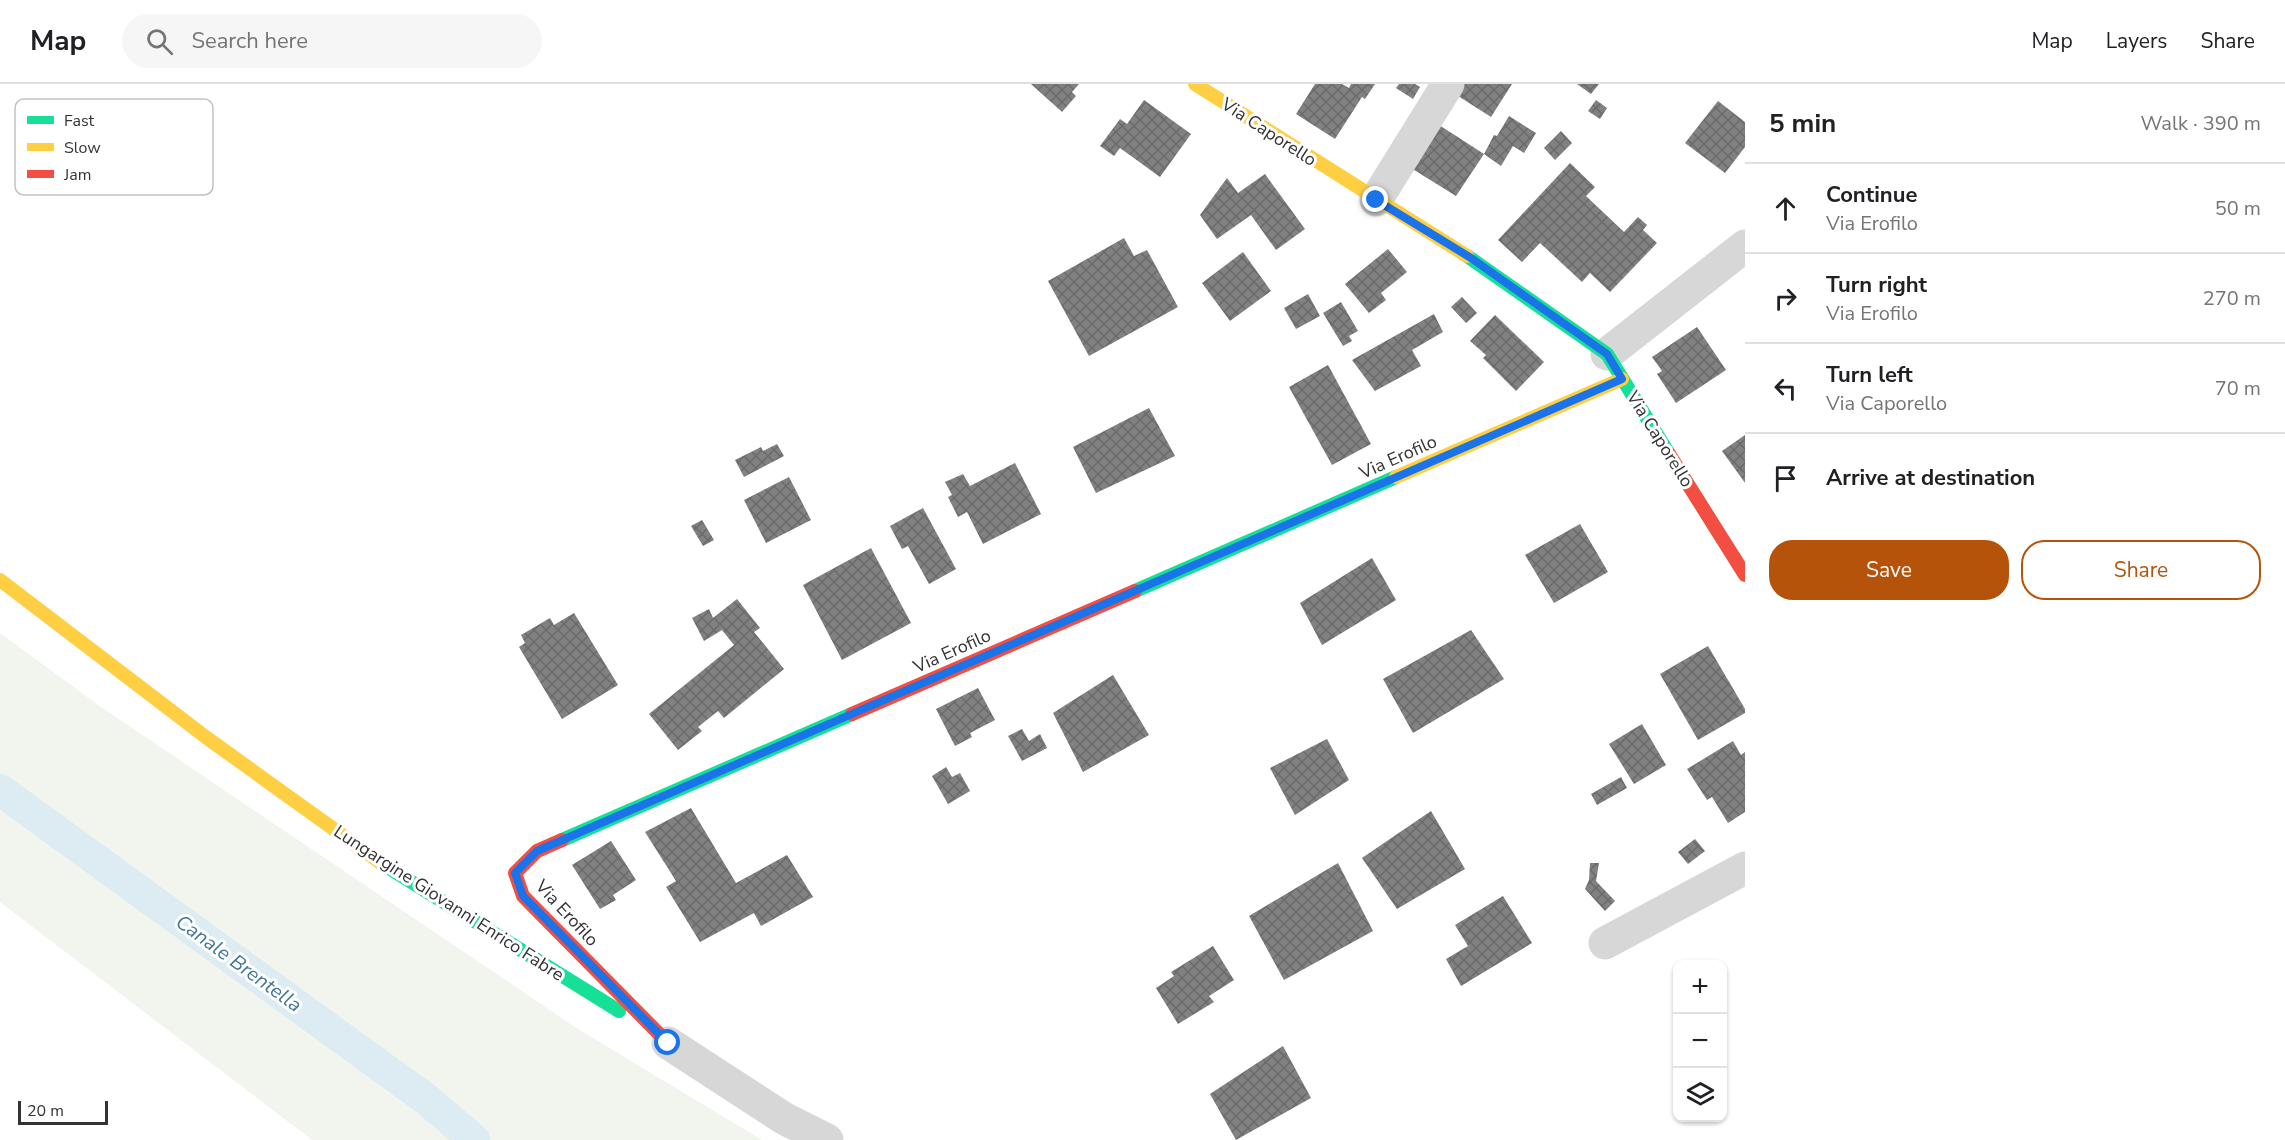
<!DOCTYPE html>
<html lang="en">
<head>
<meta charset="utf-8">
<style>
  :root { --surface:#fff; --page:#f6f6f6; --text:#202124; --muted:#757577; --line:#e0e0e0; --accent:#b45309 }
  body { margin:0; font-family:"Nunito Sans",sans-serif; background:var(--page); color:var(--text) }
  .controls { position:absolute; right:18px; bottom:18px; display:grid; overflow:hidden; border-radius:12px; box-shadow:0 2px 4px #0004 }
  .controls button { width:54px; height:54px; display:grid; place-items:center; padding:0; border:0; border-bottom:2px solid var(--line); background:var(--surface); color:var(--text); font:30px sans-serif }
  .scale { position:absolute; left:18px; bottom:15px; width:90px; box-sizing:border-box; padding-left:6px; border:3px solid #333; border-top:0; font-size:16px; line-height:21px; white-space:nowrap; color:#333; -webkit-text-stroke:4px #fff; paint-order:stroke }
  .stop { position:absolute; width:18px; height:18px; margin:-14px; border:4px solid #1a73e8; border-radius:50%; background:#fff }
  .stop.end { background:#1a73e8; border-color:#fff; box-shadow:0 2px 6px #0008 }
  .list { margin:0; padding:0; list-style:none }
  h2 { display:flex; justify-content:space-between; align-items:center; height:78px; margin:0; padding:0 24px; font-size:26px }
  h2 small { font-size:20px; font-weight:400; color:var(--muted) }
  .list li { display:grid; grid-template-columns:39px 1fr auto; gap:18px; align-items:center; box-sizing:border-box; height:90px; padding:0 24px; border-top:2px solid var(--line) }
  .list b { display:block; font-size:22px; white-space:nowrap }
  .list p { margin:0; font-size:20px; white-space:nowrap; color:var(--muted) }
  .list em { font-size:20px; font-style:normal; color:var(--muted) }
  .actions { display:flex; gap:12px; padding:18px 24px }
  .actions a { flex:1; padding:14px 0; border:2px solid var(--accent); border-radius:24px; text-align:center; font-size:21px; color:var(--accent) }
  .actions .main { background:var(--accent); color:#fff }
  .icon { flex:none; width:33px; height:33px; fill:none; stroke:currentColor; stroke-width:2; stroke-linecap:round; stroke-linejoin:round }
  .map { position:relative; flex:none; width:1745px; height:1056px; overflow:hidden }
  header { display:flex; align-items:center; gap:36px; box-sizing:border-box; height:84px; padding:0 30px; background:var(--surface); border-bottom:2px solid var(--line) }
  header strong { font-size:28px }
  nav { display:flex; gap:33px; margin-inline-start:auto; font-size:21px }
  .search { width:420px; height:54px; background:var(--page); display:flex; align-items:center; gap:15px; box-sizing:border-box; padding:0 21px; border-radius:33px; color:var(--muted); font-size:22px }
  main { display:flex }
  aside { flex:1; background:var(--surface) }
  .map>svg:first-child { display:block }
  .grass { fill:#f1f5ed }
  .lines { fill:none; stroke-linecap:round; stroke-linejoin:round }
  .canal { stroke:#ddebf3; stroke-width:32 }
  .building { fill:url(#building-cross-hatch) }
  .street { stroke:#d7d7d7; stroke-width:33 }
  .fast { stroke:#16e098; stroke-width:14 }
  .slow { stroke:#ffcf43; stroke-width:14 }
  .jam { stroke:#f24e42; stroke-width:14 }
  .route { stroke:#1a73e8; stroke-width:8 }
  .labels { text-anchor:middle; stroke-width:6; stroke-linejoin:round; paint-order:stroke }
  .street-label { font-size:18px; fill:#333; stroke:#fff }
  .water-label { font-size:20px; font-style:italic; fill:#3f7597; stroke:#fff }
  .key { fill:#fff; stroke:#c2c2c2; stroke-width:1.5 }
  .key-label { font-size:16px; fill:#333 }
</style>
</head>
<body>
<header>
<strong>Map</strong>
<div class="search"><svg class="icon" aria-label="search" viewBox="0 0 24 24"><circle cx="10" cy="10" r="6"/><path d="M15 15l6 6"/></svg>Search here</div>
<nav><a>Map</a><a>Layers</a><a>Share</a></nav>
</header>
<main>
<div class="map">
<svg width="1745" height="1056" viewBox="0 0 1745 1056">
  <defs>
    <pattern id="building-cross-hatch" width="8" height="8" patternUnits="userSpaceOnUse" patternTransform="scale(1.5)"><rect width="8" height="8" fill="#818181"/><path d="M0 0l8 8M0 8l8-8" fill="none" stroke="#6a6a6a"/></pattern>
  </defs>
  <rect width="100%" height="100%" fill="#fff"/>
  <path class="grass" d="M0,549l101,74 477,322 184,111h-450l-312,-238z"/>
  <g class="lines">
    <path class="canal" d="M0,706l426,309 48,41"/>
  </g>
  <g class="building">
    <path d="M1031,0h48l-7,8 4,4 -14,16z"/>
    <path d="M1315,0h27l7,4 2,-4h24l-10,15 -3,-2 -27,42 -39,-25z"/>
    <path d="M1399,0h16l5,3 -7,12 -17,-11z"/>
    <path d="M1461,0h51l-21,33 -36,-23z"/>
    <path d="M1577,0h22l-8,10z"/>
    <path d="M1144,16l47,34 -31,43 -40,-29 -6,8 -14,-10 20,-27 7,5z"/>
    <path d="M1596,16l11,8 -7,11 -12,-8z"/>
    <path d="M1718,17l27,21v25l-20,26 -40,-30z"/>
    <path d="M1509,32l27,17 -12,20 -11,-7 -12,20 -17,-12 10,-19 3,1z"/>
    <path d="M1439,41l45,29 -28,42 -45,-28z"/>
    <path d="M1561,47l11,12 -17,17 -11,-12z"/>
    <path d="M1570,79l25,24 -9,9 38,36 14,-15 9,8 -4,5 14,13 -47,49 -20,-19 -8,9 -42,-39 -18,19 -24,-22z"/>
    <path d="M1265,90l40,55 -29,21 -25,-35 -34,24 -17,-24 27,-37 11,15z"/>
    <path d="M1124,154l10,18 13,-6 31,57 -89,49 -41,-75z"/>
    <path d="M1388,165l19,23 -26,21 5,7 -17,13 -24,-29z"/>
    <path d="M1243,168l28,39 -41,30 -28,-38z"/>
    <path d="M1308,210l12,22 -24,13 -12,-21z"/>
    <path d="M1462,213l15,16 -11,10 -15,-16z"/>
    <path d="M1341,218l17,29 -9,5 3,5 -9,5 -20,-33z"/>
    <path d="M1434,230l9,18 -31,18 9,16 -46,25 -23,-31z"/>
    <path d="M1495,231l49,47 -28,29 -33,-33 3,-3 -16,-14z"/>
    <path d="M1697,243l29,43 -50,33 -19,-29 5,-3 -10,-14z"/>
    <path d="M1328,281l43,79 -39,21 -43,-78z"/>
    <path d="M1149,324l26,48 -79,37 -23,-46z"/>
    <path d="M1745,351v48l-23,-32z"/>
    <path d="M777,360l7,12 -40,21 -9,-17 26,-13 2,4z"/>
    <path d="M1015,379l26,51 -58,30 -16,-32 -9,5 -10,-20 4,-2 -7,-13 18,-8 7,12z"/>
    <path d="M789,393l22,43 -45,23 -22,-43z"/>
    <path d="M923,424l33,61 -27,15 -21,-38 -6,3 -12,-23z"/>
    <path d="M702,436l12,20 -11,6 -12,-20z"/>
    <path d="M1580,440l28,48 -54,31 -29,-48z"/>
    <path d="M871,464l40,75 -69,37 -39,-75z"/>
    <path d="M1372,474l24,42 -74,45 -22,-42z"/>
    <path d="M737,515l23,29 -6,4 30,37 -60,49 -6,-7 -20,16 4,4 -24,19 -29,-36 85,-69 -12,-15 -18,11 -12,-23 17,-9 4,9z"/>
    <path d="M574,529l44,72 -56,34 -43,-72 6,-4 -4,-8 29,-17 4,7z"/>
    <path d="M1471,546l33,49 -91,54 -30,-54z"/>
    <path d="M1708,562l37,63v4l-47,27 -38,-66z"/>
    <path d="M1113,591l36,60 -66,37 -30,-59z"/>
    <path d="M978,604l17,32 -25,13 2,4 -17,9 -19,-37z"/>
    <path d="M1642,640l24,41 -32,19 -25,-40z"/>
    <path d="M1022,645l7,12 11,-7 7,14 -25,13 -14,-25z"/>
    <path d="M1327,655l22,41 -54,35 -25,-47z"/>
    <path d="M1733,657l8,14 4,-3v60l-17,11 -16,-26 -5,3 -20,-31z"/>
    <path d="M946,683l6,10 8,-4 10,18 -22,13 -16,-28z"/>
    <path d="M1621,693l6,11 -30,17 -6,-11z"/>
    <path d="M691,724l45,75 51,-28 26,42 -52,29 -7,-13 -54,29 -34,-55 10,-6 -31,-49z"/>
    <path d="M1431,727l34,58 -68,40 -35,-51z"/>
    <path d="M1695,755l10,12 -17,13 -10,-12z"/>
    <path d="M611,757l25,39 -23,15 3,5 -16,9 -28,-44z"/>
    <path d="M1338,779l35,68 -89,49 -35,-64z"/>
    <path d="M1590,779h9l-3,18 19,20 -10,10 -20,-22 4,-9z"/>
    <path d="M1503,812l29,47 -71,43 -15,-27 22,-13 -13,-21z"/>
    <path d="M1213,862l21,34 -25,16 5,6 -36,22 -22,-36 18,-12 -3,-4z"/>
    <path d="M1283,962l28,52 -75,42 -26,-46z"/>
  </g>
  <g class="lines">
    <g class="street">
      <path d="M1376,116l72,-116"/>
      <path d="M1607,270l138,-108"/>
      <path d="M1605,859l140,-75"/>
      <path d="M668,959l117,76 42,21"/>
    </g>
    <g class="fast">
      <path d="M1467,172l140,98 62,100"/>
      <path d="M1135,507l261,-114"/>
      <path d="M562,756l290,-126"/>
      <path d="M381,779l238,148"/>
    </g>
    <g class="slow">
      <path d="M1195,0l272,172"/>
      <path d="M1396,393l226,-98"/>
      <path d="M0,496l207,158 174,125"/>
    </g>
    <g class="jam">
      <path d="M1669,370l76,121"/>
      <path d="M852,630l283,-123"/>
      <path d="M562,756l-25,11 -22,22 8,23 145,147"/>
    </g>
  </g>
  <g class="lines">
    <path class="route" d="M668,959l-145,-147 -8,-23 22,-22 1085,-472 -15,-25 -136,-96 -95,-58"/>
  </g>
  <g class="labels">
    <g class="street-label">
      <text transform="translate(1269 48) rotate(33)" y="6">Via Caporello</text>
      <text transform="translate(1660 355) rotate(58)" y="6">Via Caporello</text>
      <text transform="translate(1398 373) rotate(-24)" y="6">Via Erofilo</text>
      <text transform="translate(952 567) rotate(-24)" y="6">Via Erofilo</text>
      <text transform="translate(449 819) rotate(33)" y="6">Lungargine Giovanni Enrico Fabre</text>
      <text transform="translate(567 829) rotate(47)" y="6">Via Erofilo</text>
    </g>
    <g class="water-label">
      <text transform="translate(239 879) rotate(36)" y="7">Canale Brentella</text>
    </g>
  </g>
  <rect x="15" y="15" width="198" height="96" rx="9" class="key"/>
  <rect x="27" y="32" width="27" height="8" fill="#16e098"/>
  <rect x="27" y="59" width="27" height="8" fill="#ffcf43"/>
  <rect x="27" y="86" width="27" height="8" fill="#f24e42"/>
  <g class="key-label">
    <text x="64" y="42">Fast</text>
    <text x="64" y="69">Slow</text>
    <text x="64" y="96">Jam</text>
  </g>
</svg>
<div class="controls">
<button>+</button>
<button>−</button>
<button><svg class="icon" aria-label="layers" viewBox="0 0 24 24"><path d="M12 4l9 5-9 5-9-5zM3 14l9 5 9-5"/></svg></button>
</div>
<div class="scale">20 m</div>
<div class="stop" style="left:668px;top:959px"></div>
<div class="stop end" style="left:1376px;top:116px"></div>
</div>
<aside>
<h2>5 min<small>Walk · 390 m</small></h2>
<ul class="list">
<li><svg class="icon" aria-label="ahead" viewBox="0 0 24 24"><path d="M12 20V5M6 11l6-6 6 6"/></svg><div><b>Continue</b><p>Via Erofilo</p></div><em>50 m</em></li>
<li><svg class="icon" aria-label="right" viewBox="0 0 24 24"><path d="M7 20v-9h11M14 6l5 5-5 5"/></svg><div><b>Turn right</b><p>Via Erofilo</p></div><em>270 m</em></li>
<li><svg class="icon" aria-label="left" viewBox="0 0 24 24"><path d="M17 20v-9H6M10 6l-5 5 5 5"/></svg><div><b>Turn left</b><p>Via Caporello</p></div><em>70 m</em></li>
<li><svg class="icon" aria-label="arrive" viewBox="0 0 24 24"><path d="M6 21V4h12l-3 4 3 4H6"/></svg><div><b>Arrive at destination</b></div></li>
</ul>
<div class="actions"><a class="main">Save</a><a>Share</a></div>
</aside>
</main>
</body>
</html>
